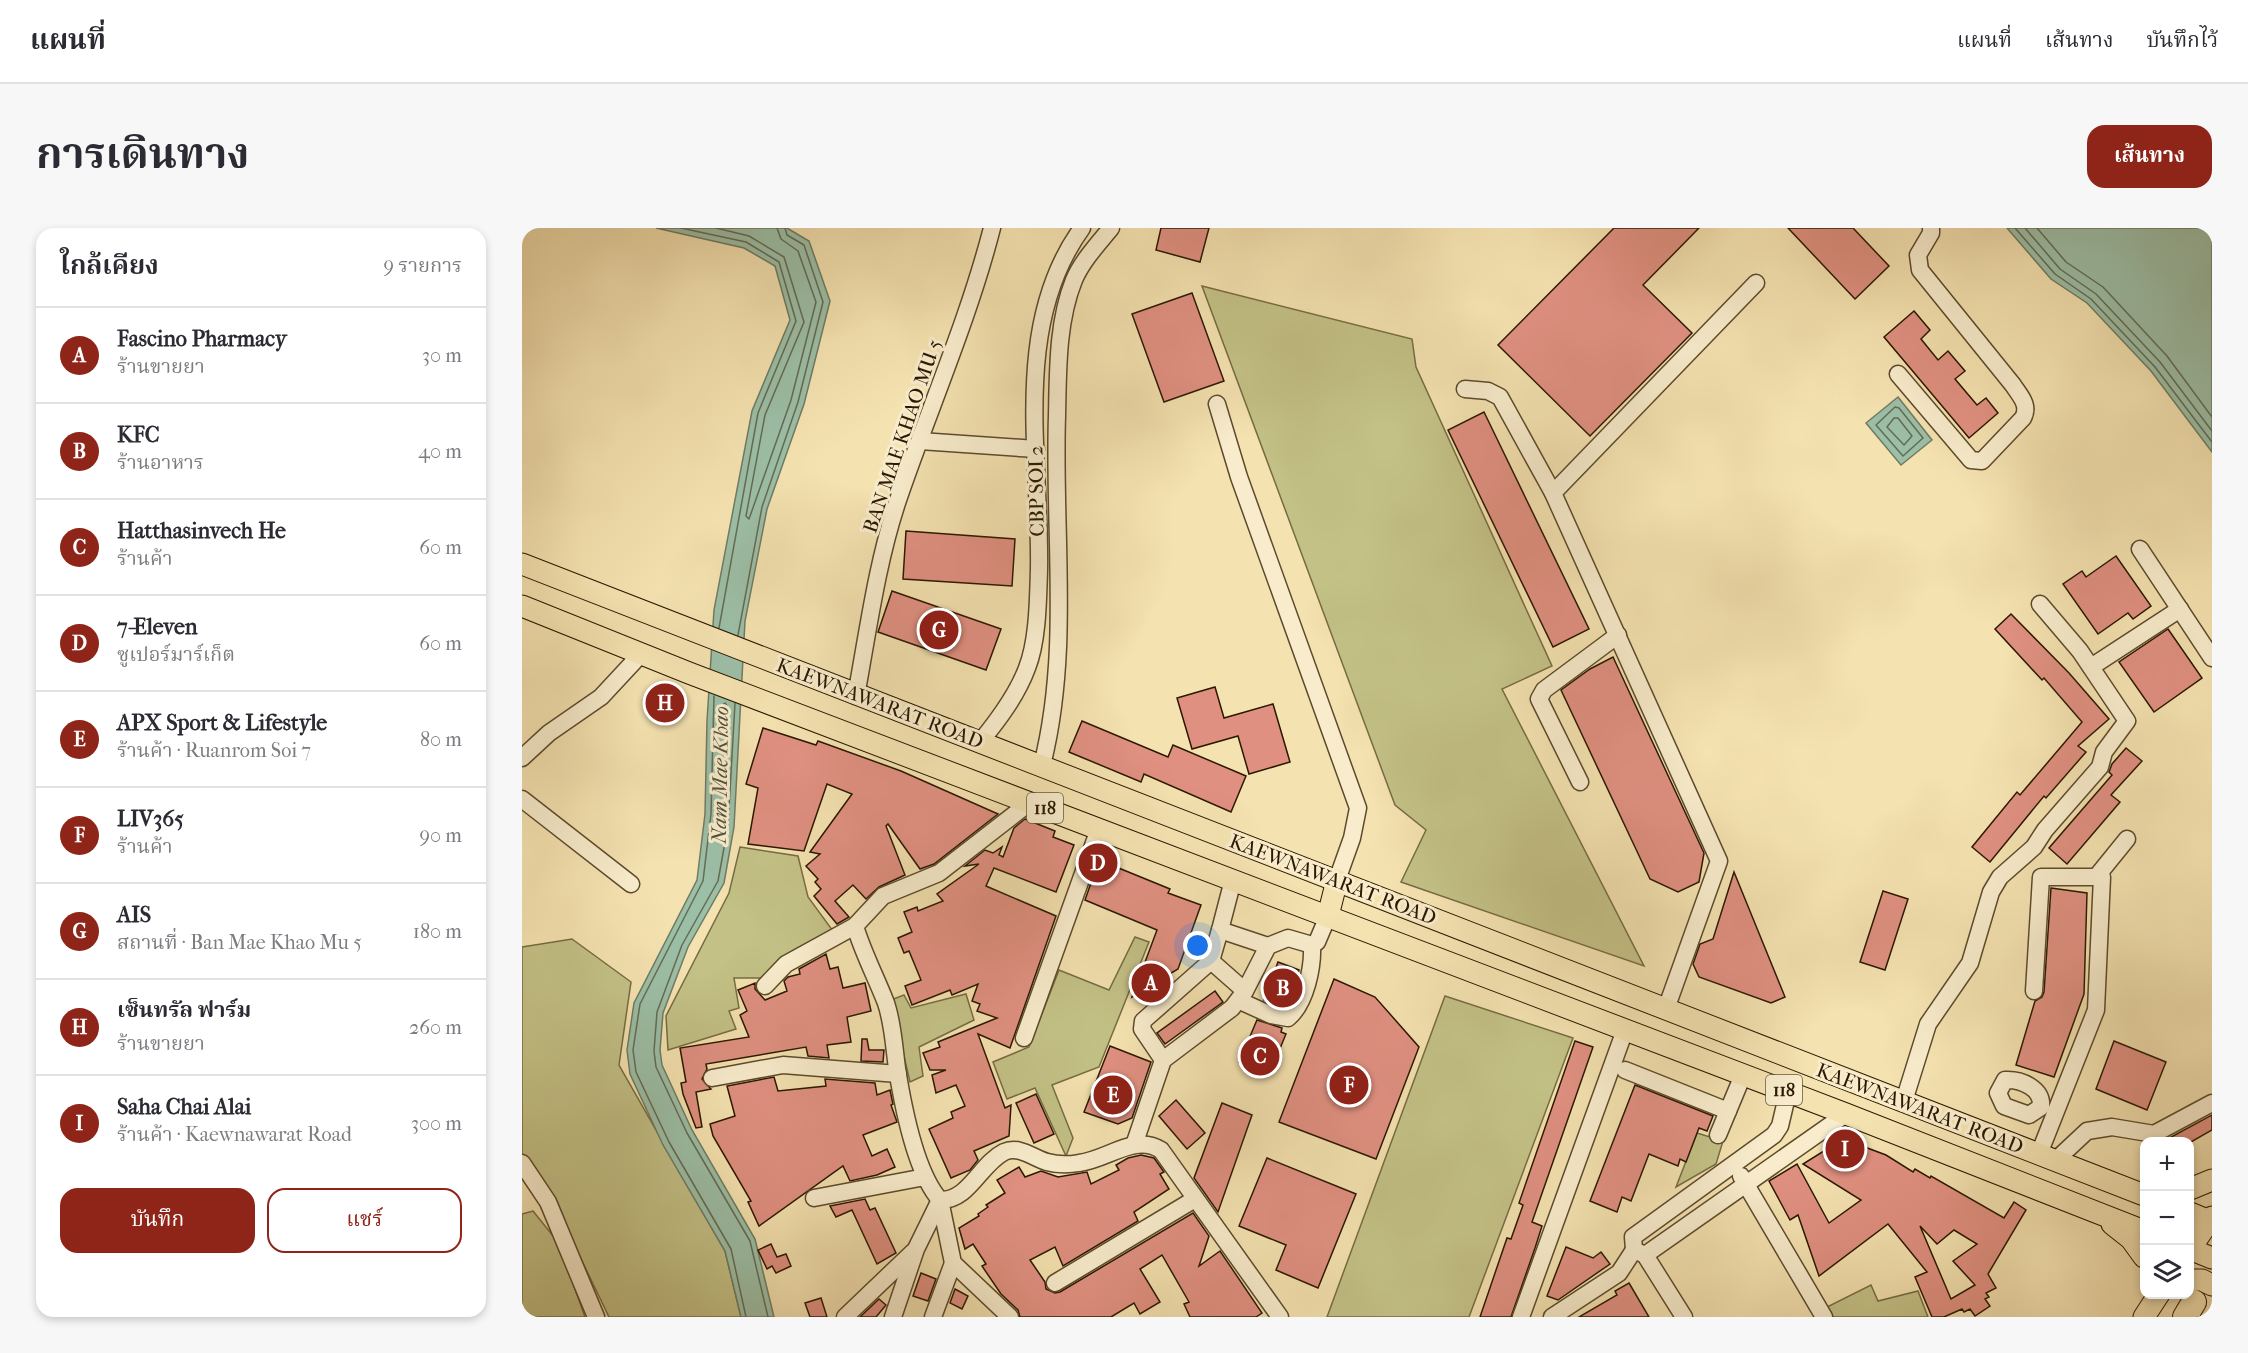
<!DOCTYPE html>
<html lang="th">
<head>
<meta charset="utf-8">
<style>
  :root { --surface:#fff; --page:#f7f7f7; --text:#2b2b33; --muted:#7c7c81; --line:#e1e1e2; --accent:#8f2418 }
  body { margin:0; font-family:"IM FELL French Canon","Noto Serif Thai",serif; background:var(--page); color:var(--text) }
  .controls { position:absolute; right:18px; bottom:18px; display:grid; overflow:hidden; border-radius:12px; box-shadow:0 3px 9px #0003 }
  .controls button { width:54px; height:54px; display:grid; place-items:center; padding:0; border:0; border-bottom:2px solid var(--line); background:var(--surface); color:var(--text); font:30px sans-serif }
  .you { position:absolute; left:676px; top:718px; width:21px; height:21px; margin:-15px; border:4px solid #fff; border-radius:50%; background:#1a73e8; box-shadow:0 0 0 9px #1a73e833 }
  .badge { display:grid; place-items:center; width:39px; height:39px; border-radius:50%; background:var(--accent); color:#fff; font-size:20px; font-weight:700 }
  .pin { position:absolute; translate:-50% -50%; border:3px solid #fff; box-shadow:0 2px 6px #0006 }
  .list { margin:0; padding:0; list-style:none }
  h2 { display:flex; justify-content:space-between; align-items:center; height:78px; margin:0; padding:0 24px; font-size:26px }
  h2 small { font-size:20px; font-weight:400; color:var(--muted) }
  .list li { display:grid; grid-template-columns:39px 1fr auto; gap:18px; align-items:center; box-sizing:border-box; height:96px; padding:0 24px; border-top:2px solid var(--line) }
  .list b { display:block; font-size:22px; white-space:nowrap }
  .list p { margin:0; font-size:20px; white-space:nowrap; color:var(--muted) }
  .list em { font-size:20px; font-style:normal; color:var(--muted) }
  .actions { display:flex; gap:12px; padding:18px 24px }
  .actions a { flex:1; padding:14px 0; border:2px solid var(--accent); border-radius:18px; text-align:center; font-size:21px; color:var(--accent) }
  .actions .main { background:var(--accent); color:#fff }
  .icon { flex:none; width:33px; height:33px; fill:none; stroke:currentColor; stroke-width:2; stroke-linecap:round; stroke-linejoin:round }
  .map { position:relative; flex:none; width:1690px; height:1089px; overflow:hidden; border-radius:18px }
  header { display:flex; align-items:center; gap:36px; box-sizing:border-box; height:84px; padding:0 30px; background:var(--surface); border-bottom:2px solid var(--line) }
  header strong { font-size:28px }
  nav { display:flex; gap:33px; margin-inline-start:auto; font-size:21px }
  .intro { display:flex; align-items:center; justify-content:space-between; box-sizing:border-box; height:144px; padding:0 36px }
  h1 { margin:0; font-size:42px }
  .button { padding:15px 27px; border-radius:18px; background:var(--accent); color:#fff; font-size:21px; font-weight:700 }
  main { display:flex; gap:36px; padding:0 36px }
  aside { flex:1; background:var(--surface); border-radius:18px; box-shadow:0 3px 9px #0003 }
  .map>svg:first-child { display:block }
  .green { fill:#c3c186; stroke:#766c43; stroke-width:1.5 }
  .water { fill:#9cbfa7; stroke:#6e7c64; stroke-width:1.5 }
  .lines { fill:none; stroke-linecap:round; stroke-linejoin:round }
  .shore { stroke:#636c54; stroke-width:1.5 }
  .building { fill:#e09081; stroke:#2a1800; stroke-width:1.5; fill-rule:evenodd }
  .minor-casing { stroke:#5c4a2c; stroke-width:19 }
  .major-casing { stroke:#2a1800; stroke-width:23 }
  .highway-casing { stroke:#2a1800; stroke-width:26 }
  .minor { stroke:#f8eccc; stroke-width:16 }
  .major { stroke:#f4e2b0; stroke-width:21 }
  .highway { stroke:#f4e2b0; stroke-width:24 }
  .labels { text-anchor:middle; stroke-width:6; stroke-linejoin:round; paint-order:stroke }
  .shield { fill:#f8eccc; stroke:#68583d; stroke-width:1.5 }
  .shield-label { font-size:18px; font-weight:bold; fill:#2a1800 }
  .street-label { font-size:20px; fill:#2a1800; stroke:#f8eccc }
  .water-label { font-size:21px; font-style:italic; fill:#52523a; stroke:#f8eccc }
</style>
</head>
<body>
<header>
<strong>แผนที่</strong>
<nav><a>แผนที่</a><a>เส้นทาง</a><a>บันทึกไว้</a></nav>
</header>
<div class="intro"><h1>การเดินทาง</h1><a class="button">เส้นทาง</a></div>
<main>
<aside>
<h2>ใกล้เคียง<small>9 รายการ</small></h2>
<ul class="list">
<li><span class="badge">A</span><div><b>Fascino Pharmacy</b><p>ร้านขายยา</p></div><em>30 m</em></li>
<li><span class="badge">B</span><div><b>KFC</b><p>ร้านอาหาร</p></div><em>40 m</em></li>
<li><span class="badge">C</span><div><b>Hatthasinvech He</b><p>ร้านค้า</p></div><em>60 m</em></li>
<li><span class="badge">D</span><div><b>7-Eleven</b><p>ซูเปอร์มาร์เก็ต</p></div><em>60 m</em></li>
<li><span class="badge">E</span><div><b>APX Sport &amp; Lifestyle</b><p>ร้านค้า · Ruanrom Soi 7</p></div><em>80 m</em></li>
<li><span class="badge">F</span><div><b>LIV365</b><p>ร้านค้า</p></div><em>90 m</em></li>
<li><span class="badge">G</span><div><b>AIS</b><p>สถานที่ · Ban Mae Khao Mu 5</p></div><em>180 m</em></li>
<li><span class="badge">H</span><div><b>เซ็นทรัล ฟาร์ม</b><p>ร้านขายยา</p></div><em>260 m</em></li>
<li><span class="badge">I</span><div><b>Saha Chai Alai</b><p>ร้านค้า · Kaewnawarat Road</p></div><em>300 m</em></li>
</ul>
<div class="actions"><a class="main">บันทึก</a><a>แชร์</a></div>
</aside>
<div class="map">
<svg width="1690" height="1089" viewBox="0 0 1690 1089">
  <rect width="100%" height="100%" fill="#f4e2b0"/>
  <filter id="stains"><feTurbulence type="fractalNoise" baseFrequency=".00333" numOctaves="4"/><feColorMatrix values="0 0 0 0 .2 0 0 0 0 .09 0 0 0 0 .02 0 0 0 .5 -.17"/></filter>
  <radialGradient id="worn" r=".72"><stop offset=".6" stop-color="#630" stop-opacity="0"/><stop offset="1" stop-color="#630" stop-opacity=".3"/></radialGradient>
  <g class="green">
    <path d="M680,58l210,53 4,28 136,299 -50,23 142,277 -243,-84 25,-52 -31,-25z"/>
    <path d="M218,619l58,9 10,41 25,34 -67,47h-32l5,30 -10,3 7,18 -68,21 -2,-34 63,-123z"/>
    <path d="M613,709l14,5 -50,125 -47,18 21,53 -7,18 -31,-68 -28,11 -14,-37 36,-15 30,-77 50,20z"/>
    <path d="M50,711l59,43 -12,83 106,186 16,66h-132l-55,-114 -32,-48v-208z"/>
    <path d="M444,766l8,26 -55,27 4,29 -13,6 -19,-82 13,-5 7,13z"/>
    <path d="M923,768l128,42 -104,279h-142z"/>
    <path d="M1175,905l26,8 -7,23 -40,23z"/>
    <path d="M11,983l25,31 27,75h-63v-103z"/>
    <path d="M1349,1057l7,16 40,-10 10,26h-95l-6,-10z"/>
  </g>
  <g class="water">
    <path d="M134,0h131l22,13 21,60 -26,103 -37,105 -22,112 -11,206 -10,56 -36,64 -25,66 -3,37 2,15 30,65 63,109 19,78h-33l-16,-66 -62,-106 -33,-71 -3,-24 7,-47 63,-123 8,-66 2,-93 7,-111 38,-199 38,-91 -15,-54 -31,-18z"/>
    <path d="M1485,0h205v224l-61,-81 -64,-68 -36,-24z"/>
    <path d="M1376,169l34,43 -31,25 -35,-42z"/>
  </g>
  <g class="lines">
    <g class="shore">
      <path d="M159,0l65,14 33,20 17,59 -38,92 -39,215"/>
      <path d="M194,0l33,8 35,21 20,65 -39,93 -19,101 3,3 42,-119 25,-98 -18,-51 -17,-12 -4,-11"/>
      <path d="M1493,0l40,46 36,25 64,68 57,75"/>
      <path d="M1503,0l35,41 36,25 64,68 52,69"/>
      <path d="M1515,0l29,34 37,25 64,69 45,61"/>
      <path d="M1373,179l4,1 24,30 -20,18 -27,-31z"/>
      <path d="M1372,190h4l14,18 -8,9 -17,-18z"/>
      <path d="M216,407l24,-128 36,-105 25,-100 -19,-57 -17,-10 -2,-7"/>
      <path d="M192,468l-3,118 -8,67 -63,123 -7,46 3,22 33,70 62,107 15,68"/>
      <path d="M203,475l2,3 -1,24 -3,3 -3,-3 1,-24z"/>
      <path d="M213,475l-7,123 -10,55 -36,64 -25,67 -3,39 2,16 31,66 63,108 18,76"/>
    </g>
  </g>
  <g class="building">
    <path d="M639,0h48l-9,34 -44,-12z"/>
    <path d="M1092,0h85l-56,57 49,48 -102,103 -92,-91z"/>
    <path d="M1266,0h65l36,38 -34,33z"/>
    <path d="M670,65l32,88 -60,21 -32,-88z"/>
    <path d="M1392,83l16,19 -9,9 17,21 10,-9 17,20 -10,8 22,26 9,-7 12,15 -29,25 -85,-101z"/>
    <path d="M962,184l105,217 -36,18 -105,-217z"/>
    <path d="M384,303l109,8 -3,47 -109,-7z"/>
    <path d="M1594,328l35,50 -18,13 -5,-6 -30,21 -35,-50 19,-13 4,6z"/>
    <path d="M370,363l109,38 -15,41 -108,-38z"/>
    <path d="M1489,386l58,59 40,46 -31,27 8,6 -40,46 -2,-2 -54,66 -18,-15 45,-55 3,3 62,-73 -38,-44 -2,2 -47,-51z"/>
    <path d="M1646,401l34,49 -48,34 -35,-50z"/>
    <path d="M1091,429l91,196 -5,29 -21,10 -28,-13 -89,-189 29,-21z"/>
    <path d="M693,459l9,31 49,-14 17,58 -41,12 -11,-38 -46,13 -15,-51z"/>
    <path d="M560,493l86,36 5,-12 73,31 -15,36 -87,-38 -3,8 -72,-30z"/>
    <path d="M241,500l53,17 2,-4 83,30 97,43 -64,50 -14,5 -32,-45 -2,2 19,49 -26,12 -13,12 -13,-14 -18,16 14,16 -12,7 -23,-28 7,-7 -6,-7 3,-3 -12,-13 14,-12 -10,-2 42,-58 -25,-10 -23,67 -56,-7 10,-56 -12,-4z"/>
    <path d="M1604,520l16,13 -31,34 9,7 -53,62 -18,-16 63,-73 -3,-3 3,-8z"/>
    <path d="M503,591l30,12 -2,6 21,8 -18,47 -62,-24 -8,18 70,30 -46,132 -32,-14 27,74 6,-3 -2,31 -35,15 4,9 -8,10 -19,8 -22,-49 24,-11 -2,-6 14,-6 -9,-21 -20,8 -4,-18 14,-5h-16l-7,-17 17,-6 -2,-5 59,-24 -20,-7 3,-7 -8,-3 6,-17 -26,11 -2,-5 -38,15 -7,-19 16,-6 -12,-29 -5,2 -6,-15 14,-6 -8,-20 13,-5 1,4 25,-10 -6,-7 42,-30 -14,2 20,-16 8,3 9,-6 -3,8 4,2 11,-29z"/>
    <path d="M577,632l71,29 -2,4 33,12 -23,64 -46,28 25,-67 -72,-30z"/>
    <path d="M1212,644l51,125 -14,6 -72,-26 -6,-13 7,-20 13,-5z"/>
    <path d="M1529,660l36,5 -3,101 -30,83 -38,-12 19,-64 7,-4 2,-5z"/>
    <path d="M1361,663l25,8 -23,71 -25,-8z"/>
    <path d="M304,726l4,15 8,-2 5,21 22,-5 6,28 -24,6 4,25 -24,3 2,13 -21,-2 -2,-9 -100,17 1,5 -5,10 9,10 -15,3 6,35 -6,1 -13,-34 -2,-11 5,-1 -6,-34 69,-11 -9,-22 7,-4 -9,-21 17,-7v6l10,11 22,-9 -3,-10 4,-4 12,-3 -1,-5z"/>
    <path d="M756,734l21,8 -5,20 -10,17 -20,-7z"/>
    <path d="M812,751l41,18 44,50 -43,112 -97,-37z"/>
    <path d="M693,763l8,11 -58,42 -8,-11z"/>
    <path d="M735,792l25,8 -1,4 5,2 -17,41 -30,-13z"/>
    <path d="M340,811h5l2,11h15l-1,12 -22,-1z"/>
    <path d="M1053,813l18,6 -61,175 10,4 -7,22 -24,69h-31l27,-79 4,1 12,-34 -4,-2z"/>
    <path d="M1592,813l52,21 -19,48 -51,-21z"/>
    <path d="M588,818l41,16 -19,56 -14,6 -34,-12z"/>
    <path d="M252,849l4,14 48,-5 -1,-7 50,4 2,12 13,-5 3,14 -2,1 6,17 -34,13 9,21 15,-7 8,18 -18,8 -27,6 -7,-15 -84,60 -11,-24 3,-1 -38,-65 -3,-12 25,-8 -8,-30z"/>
    <path d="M1113,857l78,31 -6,15 -8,-3 -13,34 -6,-3 -2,7 -29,-12 -18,47 -9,-4 -5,15 -27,-11z"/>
    <path d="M514,866l18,40 -20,9 -18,-40z"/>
    <path d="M654,872l29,33 -18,16 -28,-33z"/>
    <path d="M700,875l30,12 -34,97 -24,-34z"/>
    <path d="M1690,887v15l-21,12h-29z"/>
    <path d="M1316,909l48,18 27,17 2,-3 15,9 1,-2 73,42 10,-16 12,8 -38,64 8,14 -10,5 3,4 -4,2 5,7 -15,10 -5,-7 -6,3 -2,-3 -18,8h-12l-17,-40 12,-5 -39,-48 -69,52 -21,-61 -8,5 -21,-39 28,-17 32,59 32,-23 -58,-36 29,-18zM1398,998l17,18 17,-14 23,14 -24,17 22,24 -24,14z"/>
    <path d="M619,927l13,3 10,14 -4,2 9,15 -35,23 4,9 -75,45 -8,-19 -25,13 15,22 1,7 9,4 5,-1 133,-79 16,23 -10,30 21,-15 42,62 -6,4h-66l-6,-13 5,-2 -27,-47 -22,14 20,33 -20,12 -6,-11 -23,14h-91l-2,-7 -17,-16 -19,-28 4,-2 -13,-20 -8,5 -6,-21 20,-12 -1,-2 10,-7 -2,-2 19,-12 -8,-13 22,-13 6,10 16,-6 17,6 29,-5 4,12 28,-14 -3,-5 12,-7z"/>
    <path d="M745,930l89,36 -38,94 -42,-18 10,-25 -47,-19z"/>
    <path d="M343,971l5,11 5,-2 21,45 -19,11 -25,-54 -16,7 -6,-11z"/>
    <path d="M249,1016l6,13 9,-3 5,12 -15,7 -4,-7 -5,3 -9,-19z"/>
    <path d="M1044,1019l27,11 8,-6 9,12 -52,36 -11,-4z"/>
    <path d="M399,1045l15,6 -8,22 -15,-5z"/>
    <path d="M1107,1055l20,34h-70l38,-22 -2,-4z"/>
    <path d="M433,1061l13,7 -6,13 -12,-6z"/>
    <path d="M299,1070l6,19h-17l-5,-14z"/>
    <path d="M357,1071l7,6 -10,12h-16z"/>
  </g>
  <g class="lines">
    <g class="minor-casing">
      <g id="minor">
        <path d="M1376,146l73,86 11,1 41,-43c7,-13 -3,-22 -10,-33l-93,-115 -2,-15 13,-22v-5"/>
        <path d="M943,161l23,2 12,6 53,96"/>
        <path d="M695,176l22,73 119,331 -6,30 -15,42"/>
        <path d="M398,213l116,8"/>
        <path d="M1618,321l72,109"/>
        <path d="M1569,439l89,-58"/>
        <path d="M334,468c12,-65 21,-134 42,-196 31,-91 70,-179 94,-272"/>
        <path d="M459,513c18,-22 36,-46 46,-73 11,-28 11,-69 12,-99 2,-113 -28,-243 43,-341"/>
        <path d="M0,530l27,-25 52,-36 40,-43"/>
        <path d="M520,537c29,-114 11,-233 15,-349 1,-44 0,-94 17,-136 8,-19 24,-36 37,-52"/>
        <path d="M1058,554l-41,-83 5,-9 74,-55"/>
        <path d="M0,571l109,85"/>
        <path d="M507,575l-90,70 -56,23 -28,30c8,27 21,51 31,77 8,24 8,48 12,72 6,36 19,99 42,125 29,1 40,-36 64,-48 15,-7 29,6 43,10 11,3 21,3 32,1 28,-3 56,-30 82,-13l119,167"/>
        <path d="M1575,648l30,-37"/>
        <path d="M698,702l13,-50"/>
        <path d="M689,733l34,30 23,-45 20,-8 24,7 5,-3 11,-26"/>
        <path d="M243,758l21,-22 69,-38"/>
        <path d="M1512,763l7,-114h61l-6,133 -57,144"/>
        <path d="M718,773l31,14 17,3c18,-15 25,-51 24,-73"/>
        <path d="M1144,781l53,-148 -166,-368 203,-210"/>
        <path d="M502,810l75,-209"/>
        <path d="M641,832l-21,-31 1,-8 68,-60 9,-31 48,16"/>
        <path d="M1103,842l103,41"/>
        <path d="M190,850l71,-13 115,9"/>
        <path d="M1483,852c17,-1 38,9 36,27l-12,8 -25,-9 -6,-13z"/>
        <path d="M1382,873l24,-77 42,-61 21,-71 9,-15 34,-30 11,-17 55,-63 4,-15 23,-31 -47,-70 -40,-47"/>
        <path d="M1196,907l25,-60"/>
        <path d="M612,917l29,-85 69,-52 13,-17"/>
        <path d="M1534,932l31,-29 25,-4 42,7 58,-31"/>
        <path d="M0,935l26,39 48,115"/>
        <path d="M1219,948l83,141"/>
        <path d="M292,970l111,-21"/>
        <path d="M418,972l13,63 57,54"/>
        <path d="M1123,1027l201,-141"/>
        <path d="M533,1055l140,-84"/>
        <path d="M323,1089l68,-65"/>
        <path d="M371,1089l23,-68 24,-49"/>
        <path d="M411,1089l20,-54"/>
        <path d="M999,1089l104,-287"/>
        <path d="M1030,1089l67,-44 15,-23"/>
        <path d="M1162,1089l-39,-62 -11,-5 -1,-13 141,-102 6,-9 8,-34"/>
      </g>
    </g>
    <g class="major-casing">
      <g id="major">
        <path d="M0,336l1622,631"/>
        <path d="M0,378l167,67 1157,441 298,117"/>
        <path d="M806,688l9,-36"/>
        <path d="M1668,961l22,-9"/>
        <path d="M1668,985l22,9"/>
        <path d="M1590,996l19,15 13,18"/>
        <path d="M1668,1021l22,-32"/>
        <path d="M1668,1021l22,9"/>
        <path d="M1668,1052h12l10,5"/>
        <path d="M1622,1089l15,-23"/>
      </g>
    </g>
    <g class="highway-casing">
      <path id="highway" d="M1663,1089l9,-15"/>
    </g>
    <use href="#minor" class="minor"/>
    <use href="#major" class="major"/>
    <use href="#highway" class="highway"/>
  </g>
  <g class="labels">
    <g class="shield">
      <rect x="505" y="565" width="36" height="30" rx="4.5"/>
      <rect x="1244" y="847" width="36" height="30" rx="4.5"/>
    </g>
    <g class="shield-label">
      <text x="523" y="586">118</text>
      <text x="1262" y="868">118</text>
    </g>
    <g class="street-label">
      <text transform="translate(380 208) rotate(-71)" y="7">BAN MAE KHAO MU 5</text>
      <text transform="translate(514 263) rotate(-91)" y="7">CBP SOI 2</text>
      <text transform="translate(358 475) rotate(21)" y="7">KAEWNAWARAT ROAD</text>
      <text transform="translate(811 651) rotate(21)" y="7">KAEWNAWARAT ROAD</text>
      <text transform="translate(1398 880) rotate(21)" y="7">KAEWNAWARAT ROAD</text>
    </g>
    <g class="water-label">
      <text transform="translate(198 547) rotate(-89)" y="7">Nam Mae Khao</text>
    </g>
  </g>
  <rect width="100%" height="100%" filter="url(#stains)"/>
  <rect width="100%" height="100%" fill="url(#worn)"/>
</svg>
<div class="controls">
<button>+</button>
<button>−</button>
<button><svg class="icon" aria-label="layers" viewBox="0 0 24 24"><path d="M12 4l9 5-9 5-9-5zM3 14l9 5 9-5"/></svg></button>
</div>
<div class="you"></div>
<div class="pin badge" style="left:629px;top:755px">A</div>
<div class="pin badge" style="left:761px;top:760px">B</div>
<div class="pin badge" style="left:738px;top:828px">C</div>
<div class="pin badge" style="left:576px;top:635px">D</div>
<div class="pin badge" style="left:591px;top:867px">E</div>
<div class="pin badge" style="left:827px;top:857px">F</div>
<div class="pin badge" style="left:417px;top:402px">G</div>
<div class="pin badge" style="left:143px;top:475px">H</div>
<div class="pin badge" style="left:1323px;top:921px">I</div>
</div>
</main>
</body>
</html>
